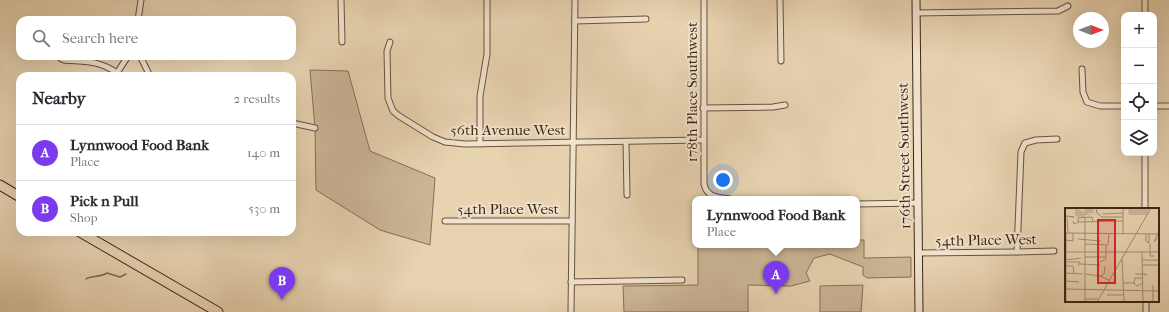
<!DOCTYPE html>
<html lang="en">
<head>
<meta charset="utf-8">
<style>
  :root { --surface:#fff; --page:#f2f2f3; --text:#2b2b33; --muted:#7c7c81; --line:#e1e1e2; --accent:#7c3aed }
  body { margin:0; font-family:"IM FELL French Canon",serif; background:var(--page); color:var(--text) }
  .controls { position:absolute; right:12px; top:12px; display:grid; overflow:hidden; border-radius:8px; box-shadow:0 4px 16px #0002 }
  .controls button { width:36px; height:36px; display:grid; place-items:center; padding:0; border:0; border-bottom:1px solid var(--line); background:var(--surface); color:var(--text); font:20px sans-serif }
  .compass { position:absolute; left:1073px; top:12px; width:36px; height:36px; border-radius:50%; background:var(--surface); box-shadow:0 4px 16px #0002; rotate:90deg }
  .you { position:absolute; left:723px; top:180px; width:14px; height:14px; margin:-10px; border:3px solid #fff; border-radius:50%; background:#1a73e8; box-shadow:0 0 0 6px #1a73e833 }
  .badge { display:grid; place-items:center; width:26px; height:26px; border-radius:50%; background:var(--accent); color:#fff; font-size:13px; font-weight:700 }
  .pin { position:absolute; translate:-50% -33px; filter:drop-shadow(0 1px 2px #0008) }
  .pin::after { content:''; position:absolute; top:21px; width:14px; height:12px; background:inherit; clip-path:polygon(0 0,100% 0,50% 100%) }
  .popup { position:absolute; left:692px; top:196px; width:168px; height:52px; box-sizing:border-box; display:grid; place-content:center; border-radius:8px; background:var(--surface); filter:drop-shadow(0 1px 3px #0005); font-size:13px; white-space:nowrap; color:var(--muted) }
  .popup b { font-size:15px; color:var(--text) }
  .popup::after { content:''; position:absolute; left:50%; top:100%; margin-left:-8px; border:8px solid transparent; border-top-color:var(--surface) }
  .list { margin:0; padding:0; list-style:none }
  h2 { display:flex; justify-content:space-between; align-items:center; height:52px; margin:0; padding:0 16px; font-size:17px }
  h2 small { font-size:13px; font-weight:400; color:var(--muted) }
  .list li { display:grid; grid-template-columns:26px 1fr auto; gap:12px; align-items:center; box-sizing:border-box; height:56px; padding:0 16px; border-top:1px solid var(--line) }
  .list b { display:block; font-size:15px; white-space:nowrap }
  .list p { margin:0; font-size:13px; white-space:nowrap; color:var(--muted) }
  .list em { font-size:13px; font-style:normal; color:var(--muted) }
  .icon { flex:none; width:22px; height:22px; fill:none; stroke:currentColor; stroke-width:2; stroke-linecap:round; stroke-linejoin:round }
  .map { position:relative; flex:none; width:1169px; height:312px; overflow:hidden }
  .search { position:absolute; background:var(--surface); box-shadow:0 4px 16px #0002; left:16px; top:16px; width:280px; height:44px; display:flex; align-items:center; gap:10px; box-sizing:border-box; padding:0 14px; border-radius:12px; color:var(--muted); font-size:15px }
  .panel { position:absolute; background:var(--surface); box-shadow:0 4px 16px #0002; left:16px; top:72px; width:280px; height:164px; border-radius:12px }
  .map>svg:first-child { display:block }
  .green { fill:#cbb697; stroke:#856e57 }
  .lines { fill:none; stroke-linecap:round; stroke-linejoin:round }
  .stream { stroke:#826b54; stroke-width:1.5 }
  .street-casing { stroke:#69523e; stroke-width:7 }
  .secondary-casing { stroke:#3f2717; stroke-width:9 }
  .highway-casing { stroke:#3f2717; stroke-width:11 }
  .street { stroke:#f0e2cc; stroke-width:5 }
  .secondary { stroke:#f0e2cc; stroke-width:7 }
  .highway { stroke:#e8d3b1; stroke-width:9 }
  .labels { text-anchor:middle; stroke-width:3.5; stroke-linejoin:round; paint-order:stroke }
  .street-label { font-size:15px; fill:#3f2717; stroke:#f0e2cc }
  .inset-road { fill:none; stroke:#a48e73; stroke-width:1 }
  .view { fill:#d62828; fill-opacity:0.15; stroke:#d62828; stroke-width:2 }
  .inset-edge { fill:none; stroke:#3f2717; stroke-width:2 }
</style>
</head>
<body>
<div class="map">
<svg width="1169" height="312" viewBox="0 0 1169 312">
  <rect width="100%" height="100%" fill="#e8d3b1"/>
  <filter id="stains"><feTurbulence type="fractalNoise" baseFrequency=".005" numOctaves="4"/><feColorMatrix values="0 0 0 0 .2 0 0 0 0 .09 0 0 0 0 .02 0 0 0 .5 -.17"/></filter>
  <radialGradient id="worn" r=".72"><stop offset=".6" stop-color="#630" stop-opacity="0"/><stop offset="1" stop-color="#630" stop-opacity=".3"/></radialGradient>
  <g class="green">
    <path d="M310,70l38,1 22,80 65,27 -5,67 -50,-15 -64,-40 -1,-62z"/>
    <path d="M857,240h7v18l47,-1v20l-44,1 -4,-3v-8l-33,-13 -16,4 -8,15 4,8 -19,5 -43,-1v27h-124l-1,-26 75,-1v-40h159z"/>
    <path d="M863,285l-2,27h-41v-26z"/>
  </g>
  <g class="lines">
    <path class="stream" d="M86,279c5,-4 13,-1 21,-6l13,4 6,-3"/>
    <g class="street-casing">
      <g id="street">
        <path d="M341,0l1,42"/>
        <path d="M704,0v184c3,14 14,13 26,15"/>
        <path d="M780,0l1,61"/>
        <path d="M916,13l142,-2 10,-5"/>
        <path d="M1145,15v-15"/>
        <path d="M138,20l3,-20"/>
        <path d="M575,21l71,-2"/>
        <path d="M390,42l-3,9 1,47 5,13 6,5 34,21 12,5 20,2 238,-4"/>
        <path d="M59,56l1,2 4,2c21,2 35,0 53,13"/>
        <path d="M140,56l10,20"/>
        <path d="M1082,69l1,23 4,10 13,4h24"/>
        <path d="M115,76l13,-20"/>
        <path d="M1154,106h15"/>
        <path d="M703,108l70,-1 12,-2"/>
        <path d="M292,123l23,5"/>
        <path d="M626,142l1,53"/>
        <path d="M480,144v-48l7,-42v-54"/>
        <path d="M1145,153v56"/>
        <path d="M857,204l61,-1"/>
        <path d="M445,221h127"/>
        <path d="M1017,252l4,-100 4,-9 11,-3 21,-1"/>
        <path d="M918,253l99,-1 37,-1"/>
        <path d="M571,282l111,-2"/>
        <path d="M1146,301v11"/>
        <path d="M571,312l4,-312"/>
      </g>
    </g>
    <g class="secondary-casing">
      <path id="secondary" d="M916,0l3,312"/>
    </g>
    <g class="highway-casing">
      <g id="highway">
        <path d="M0,185l20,12"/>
        <path d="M80,232l138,80"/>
      </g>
    </g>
    <use href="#street" class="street"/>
    <use href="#secondary" class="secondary"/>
    <use href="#highway" class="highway"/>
  </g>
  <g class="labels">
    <g class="street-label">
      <text transform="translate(692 92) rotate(-90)" y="5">178th Place Southwest</text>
      <text x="508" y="135">56th Avenue West</text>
      <text transform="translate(904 156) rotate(-91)" y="5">176th Street Southwest</text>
      <text x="508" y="214">54th Place West</text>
      <text transform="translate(986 240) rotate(-1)" y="5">54th Place West</text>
    </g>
  </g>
  <g transform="translate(1065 208)">
    <rect width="94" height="94" fill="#e8d3b1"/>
    <path d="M10,0l9,4 1,-4h8l1,5h-7l4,2h-6v3l-10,-2zM84,0l-2,7h-18l-1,-6z" fill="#cbb697"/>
    <path class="inset-road" d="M31,0l1,5 5,4h21M58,0v26M38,6l20,-1M0,8l9,1 -9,-1M2,10l1,15M20,10v84M8,13l1,3 4,-2 45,-1M13,14v-4l14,-1 1,5M0,25l94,1M1,25v69M81,26v7l3,2v-9M92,30l-3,4 4,-8M13,31l23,2M1,32l7,1v-8M20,36l23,1 1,-11M85,36v12h4M1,44h60M61,44h33M77,44l1,50M20,49h21M57,51l2,43M1,52l15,-2M78,52h16M2,54h13l-2,4M35,54l6,-3v-14M15,56l20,1M78,57h16M1,58h7l1,7M1,65l17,1M20,66l15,2 9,4M70,66h11v2M35,68l4,-2 1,-8M1,73l13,1M59,75h10l3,3 6,-3M69,75l1,-5h8M0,81l94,2M42,87h17M20,91h13M32,94l54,-94M88,94v-17"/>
    <path class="view" d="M33,12h17v63h-17z"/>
    <rect width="94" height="94" class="inset-edge"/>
  </g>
  <rect width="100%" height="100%" filter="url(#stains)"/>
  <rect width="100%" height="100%" fill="url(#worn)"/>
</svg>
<div class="controls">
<button>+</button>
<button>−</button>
<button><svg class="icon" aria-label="locate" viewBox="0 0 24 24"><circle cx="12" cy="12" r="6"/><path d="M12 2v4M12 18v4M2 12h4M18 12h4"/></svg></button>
<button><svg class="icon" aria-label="layers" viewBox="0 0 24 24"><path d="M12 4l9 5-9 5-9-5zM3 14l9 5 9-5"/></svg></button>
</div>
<svg class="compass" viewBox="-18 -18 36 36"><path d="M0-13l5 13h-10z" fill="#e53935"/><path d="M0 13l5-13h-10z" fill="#7c7c81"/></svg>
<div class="you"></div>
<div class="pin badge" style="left:776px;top:294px">A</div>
<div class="popup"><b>Lynnwood Food Bank</b>Place</div>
<div class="pin badge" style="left:282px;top:300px">B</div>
<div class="search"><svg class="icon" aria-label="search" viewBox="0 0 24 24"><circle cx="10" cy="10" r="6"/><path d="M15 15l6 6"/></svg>Search here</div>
<section class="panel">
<h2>Nearby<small>2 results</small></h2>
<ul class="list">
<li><span class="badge">A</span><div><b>Lynnwood Food Bank</b><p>Place</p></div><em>140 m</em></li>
<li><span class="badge">B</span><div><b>Pick n Pull</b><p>Shop</p></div><em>530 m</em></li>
</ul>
</section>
</div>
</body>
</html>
